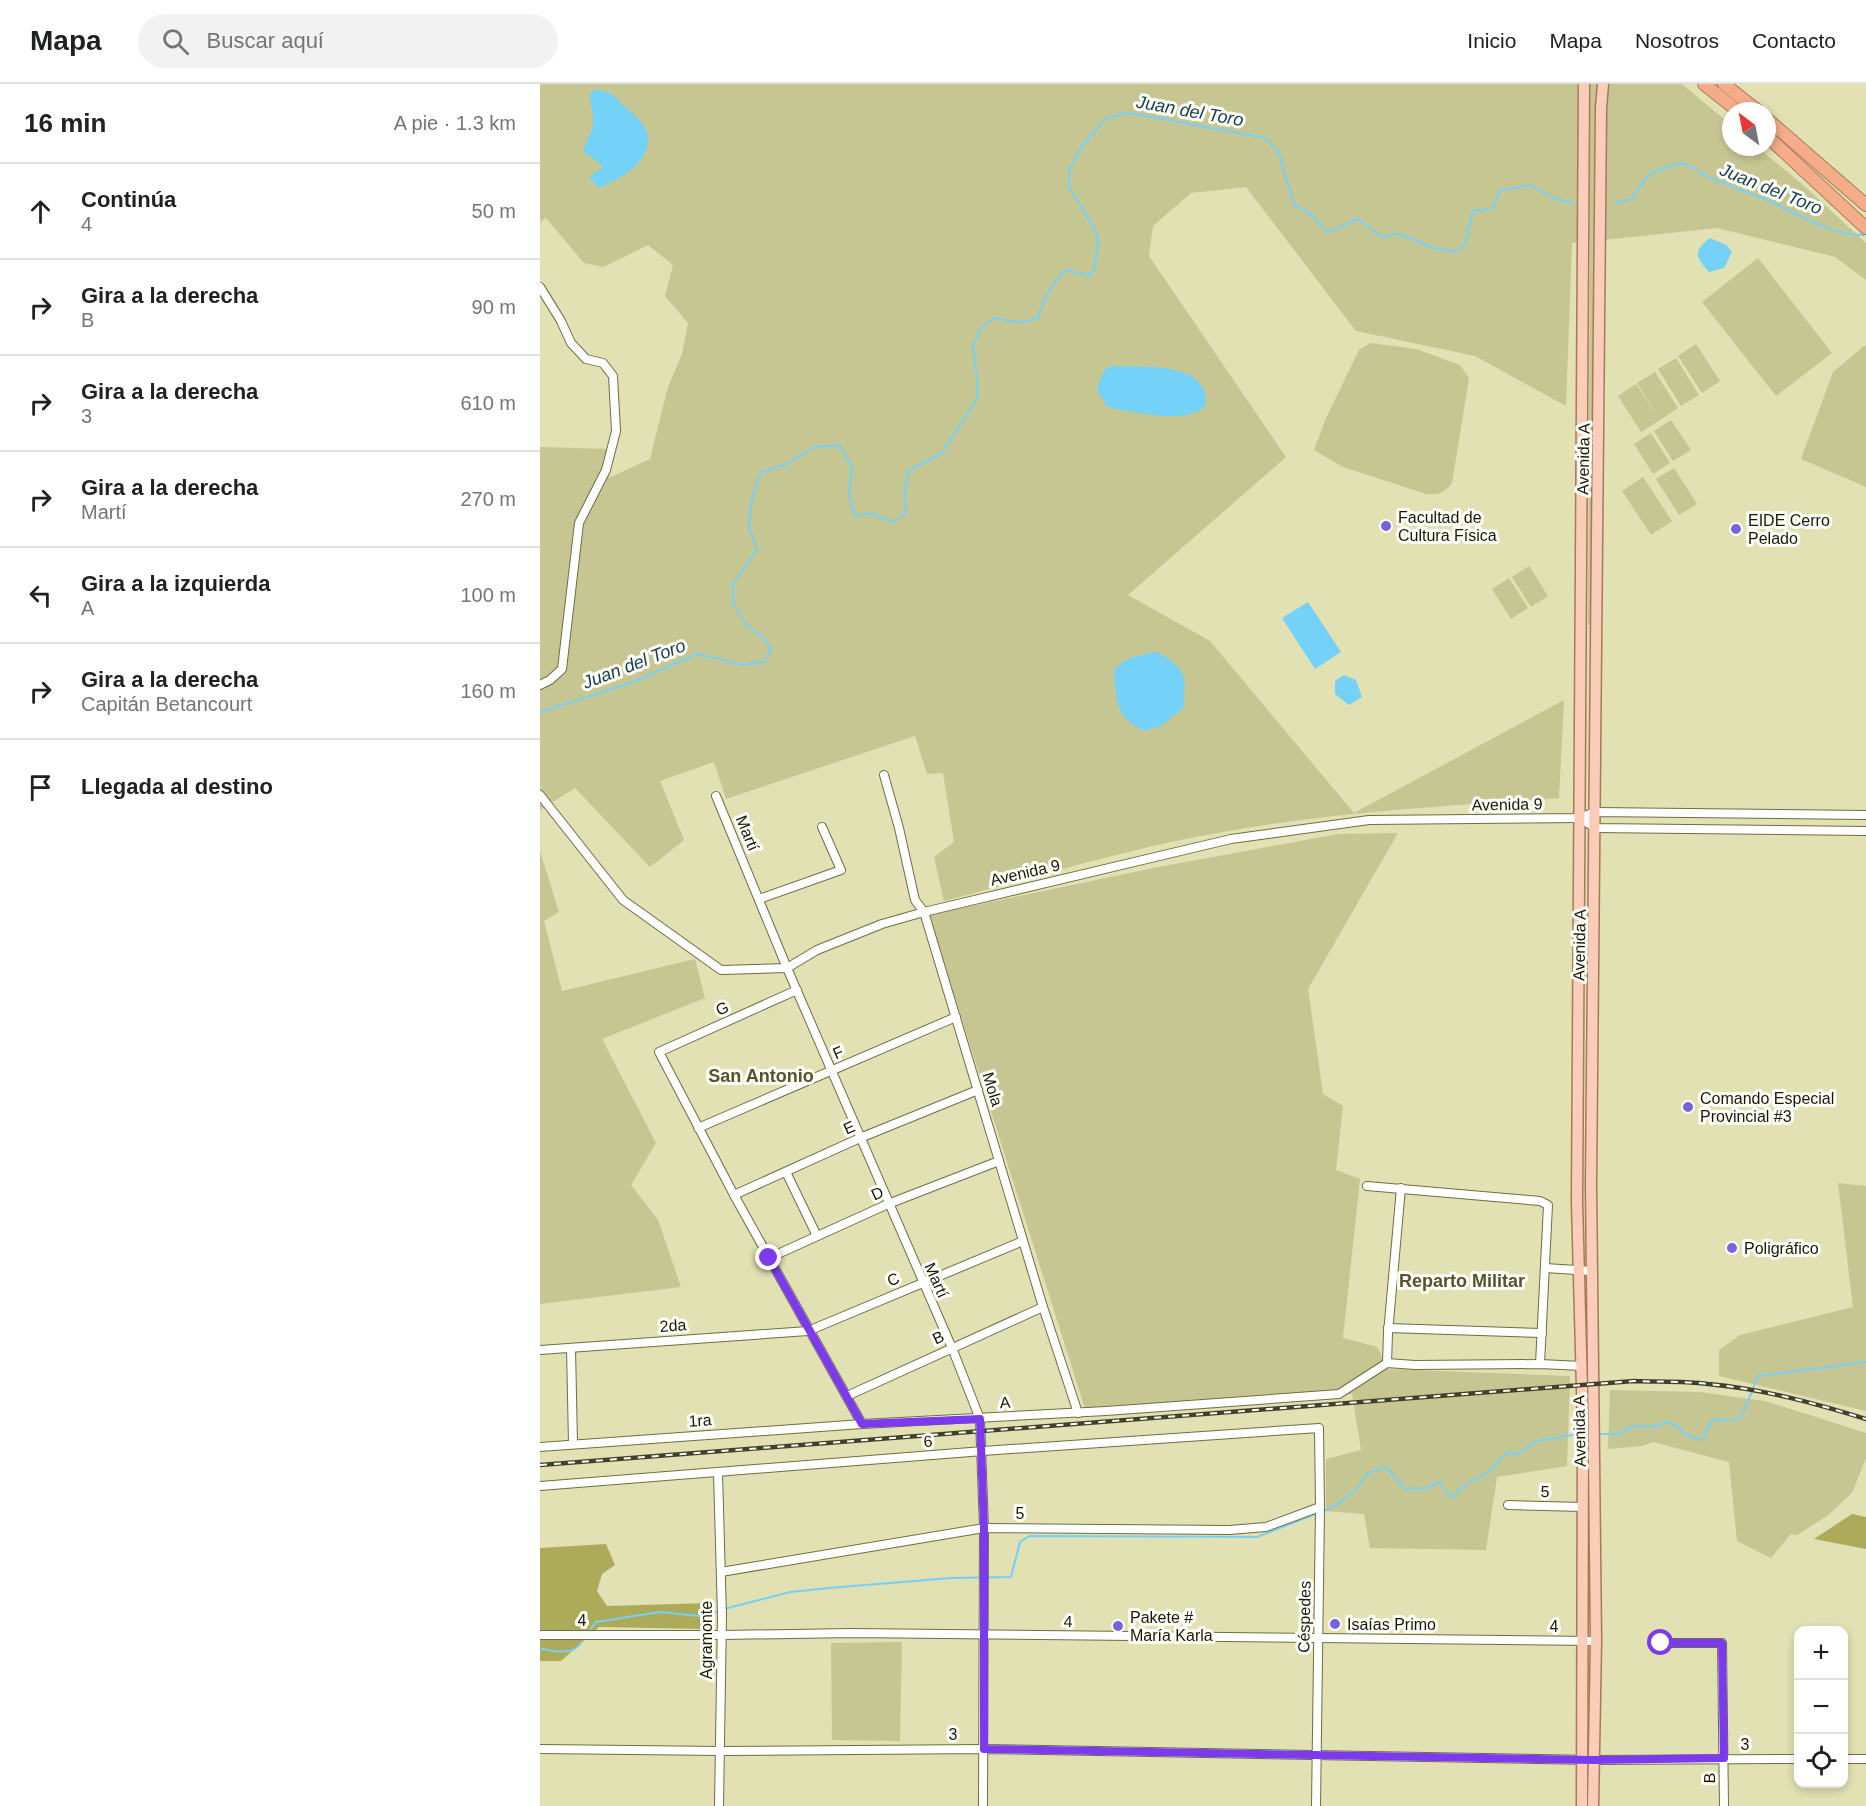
<!DOCTYPE html>
<html lang="es">
<head>
<meta charset="utf-8">
<style>
  :root { --surface:#fff; --page:#f2f2f2; --text:#202124; --muted:#757577; --line:#e0e0e0 }
  body { margin:0; font-family:Arial,sans-serif; background:var(--page); color:var(--text) }
  .controls { position:absolute; right:18px; bottom:18px; display:grid; overflow:hidden; border-radius:12px; box-shadow:0 3px 9px #0003 }
  .controls button { width:54px; height:54px; display:grid; place-items:center; padding:0; border:0; border-bottom:2px solid var(--line); background:var(--surface); color:var(--text); font:30px sans-serif }
  .compass { position:absolute; left:1182px; top:18px; width:54px; height:54px; border-radius:50%; background:var(--surface); box-shadow:0 3px 9px #0003; rotate:328deg }
  .stop { position:absolute; width:18px; height:18px; margin:-14px; border:4px solid #7c3aed; border-radius:50%; background:#fff }
  .stop.end { background:#7c3aed; border-color:#fff; box-shadow:0 2px 6px #0008 }
  .list { margin:0; padding:0; list-style:none }
  h2 { display:flex; justify-content:space-between; align-items:center; height:78px; margin:0; padding:0 24px; font-size:26px }
  h2 small { font-size:20px; font-weight:400; color:var(--muted) }
  .list li { display:grid; grid-template-columns:39px 1fr auto; gap:18px; align-items:center; box-sizing:border-box; height:96px; padding:0 24px; border-top:2px solid var(--line) }
  .list b { display:block; font-size:22px; white-space:nowrap }
  .list p { margin:0; font-size:20px; white-space:nowrap; color:var(--muted) }
  .list em { font-size:20px; font-style:normal; color:var(--muted) }
  .icon { flex:none; width:33px; height:33px; fill:none; stroke:currentColor; stroke-width:2; stroke-linecap:round; stroke-linejoin:round }
  .map { position:relative; flex:none; width:1326px; height:1722px; overflow:hidden }
  header { display:flex; align-items:center; gap:36px; box-sizing:border-box; height:84px; padding:0 30px; background:var(--surface); border-bottom:2px solid var(--line) }
  header strong { font-size:28px }
  nav { display:flex; gap:33px; margin-inline-start:auto; font-size:21px }
  .search { width:420px; height:54px; background:var(--page); display:flex; align-items:center; gap:15px; box-sizing:border-box; padding:0 21px; border-radius:33px; color:var(--muted); font-size:22px }
  main { display:flex }
  aside { flex:1; background:var(--surface) }
  .map>svg:first-child { display:block }
  .green { fill:#c6c692 }
  .forest { fill:#adab5a }
  .water { fill:#74d1f8 }
  .lines { fill:none; stroke-linecap:round; stroke-linejoin:round }
  .stream { stroke:#74d1f8; stroke-width:2 }
  .minor-casing { stroke:#6e6e44; stroke-width:10 }
  .major-casing { stroke:#a8785b; stroke-width:13 }
  .highway-casing { stroke:#a8785b; stroke-width:14 }
  .minor { stroke:#fff; stroke-width:8 }
  .major { stroke:#f9cdb8; stroke-width:10 }
  .highway { stroke:#f5ac88; stroke-width:12 }
  .rail-casing { stroke:#41412a; stroke-width:4.5 }
  .rail { stroke:#fffffa; stroke-width:2; stroke-dasharray:7; stroke-linecap:butt }
  .route { stroke:#7c3aed; stroke-width:8 }
  .poi-dot { fill:#7863de; stroke:#fffffa; stroke-width:2 }
  .labels { text-anchor:middle; stroke-width:6; stroke-linejoin:round; paint-order:stroke }
  .street-label { font-size:16px; fill:#181807; stroke:#fffffa }
  .poi-label { font-size:16px; fill:#181807; stroke:#fffffa; text-anchor:start }
  .water-label { font-size:18px; font-style:italic; fill:#184252; stroke:#fffffa }
  .neighbourhood-label { font-size:18px; font-weight:bold; fill:#55542c; stroke:#fffffa }
</style>
</head>
<body>
<header>
<strong>Mapa</strong>
<div class="search"><svg class="icon" aria-label="search" viewBox="0 0 24 24"><circle cx="10" cy="10" r="6"/><path d="M15 15l6 6"/></svg>Buscar aquí</div>
<nav><a>Inicio</a><a>Mapa</a><a>Nosotros</a><a>Contacto</a></nav>
</header>
<main>
<aside>
<h2>16 min<small>A pie · 1.3 km</small></h2>
<ul class="list">
<li><svg class="icon" aria-label="ahead" viewBox="0 0 24 24"><path d="M12 20V5M6 11l6-6 6 6"/></svg><div><b>Continúa</b><p>4</p></div><em>50 m</em></li>
<li><svg class="icon" aria-label="right" viewBox="0 0 24 24"><path d="M7 20v-9h11M14 6l5 5-5 5"/></svg><div><b>Gira a la derecha</b><p>B</p></div><em>90 m</em></li>
<li><svg class="icon" aria-label="right" viewBox="0 0 24 24"><path d="M7 20v-9h11M14 6l5 5-5 5"/></svg><div><b>Gira a la derecha</b><p>3</p></div><em>610 m</em></li>
<li><svg class="icon" aria-label="right" viewBox="0 0 24 24"><path d="M7 20v-9h11M14 6l5 5-5 5"/></svg><div><b>Gira a la derecha</b><p>Martí</p></div><em>270 m</em></li>
<li><svg class="icon" aria-label="left" viewBox="0 0 24 24"><path d="M17 20v-9H6M10 6l-5 5 5 5"/></svg><div><b>Gira a la izquierda</b><p>A</p></div><em>100 m</em></li>
<li><svg class="icon" aria-label="right" viewBox="0 0 24 24"><path d="M7 20v-9h11M14 6l5 5-5 5"/></svg><div><b>Gira a la derecha</b><p>Capitán Betancourt</p></div><em>160 m</em></li>
<li><svg class="icon" aria-label="arrive" viewBox="0 0 24 24"><path d="M6 21V4h12l-3 4 3 4H6"/></svg><div><b>Llegada al destino</b></div></li>
</ul>
</aside>
<div class="map">
<svg width="1326" height="1722" viewBox="0 0 1326 1722">
  <rect width="100%" height="100%" fill="#e1e1b4"/>
  <g class="green">
    <path d="M0,0h1142l49,41v22h26l45,37 64,59v37l-31,-23 -118,-29 -123,13 -4,384h-2l2,-384 -18,2 -6,163 -91,-50 -119,-25 -110,-144 -55,6 -38,33 -4,30 137,201 -158,138 82,46 144,172 210,-113 -5,98c-112,8 -225,14 -336,34 -94,16 -186,45 -279,69l-10,-44 20,-15 -11,-69 -16,1 -12,-38 -189,63 -12,-37 -54,19 24,59 -34,27 -75,-79 -35,22v-363l73,2 -4,29 41,-19 18,-72 14,-33 6,-31 -23,-27 8,-31 -25,-20 -45,22 -19,-4 -38,-45 -6,4z"/>
    <path d="M1218,174l74,95 -56,43 -74,-94z"/>
    <path d="M830,259l46,6 44,16 9,13 -17,105c-8,10 -13,12 -26,11l-83,-27 -29,-17 12,-32 33,-68z"/>
    <path d="M1156,260l24,37 -18,12 -24,-37z"/>
    <path d="M1324,262h2v141l-65,-28 32,-87z"/>
    <path d="M1136,274l23,37 -18,11 -23,-37z"/>
    <path d="M1115,288l23,36 -18,12 -23,-37z"/>
    <path d="M1096,300l24,36 -19,12 -23,-36z"/>
    <path d="M1131,336l20,30 -18,11 -19,-30z"/>
    <path d="M1111,349l19,30 -17,11 -19,-30z"/>
    <path d="M1134,384l23,36 -18,11 -23,-36z"/>
    <path d="M1103,393l29,44 -21,14 -29,-44z"/>
    <path d="M989,482l19,30 -17,11 -19,-30z"/>
    <path d="M969,494l19,30 -17,11 -19,-30z"/>
    <path d="M858,749l-90,156 15,105 20,12 -7,64 24,9 -17,159 34,9 12,22 181,7 -3,90 -70,11 -11,73 -116,-2 -6,-34 -38,-3v-52l35,-9 -9,-56 -266,18 -157,-497 224,-47 185,-34z"/>
    <path d="M0,767l19,61 -15,9 18,70 133,-32 10,39 -103,41 54,104 -25,42 27,35 23,67 -141,17z"/>
    <path d="M1298,1099l28,3v225l-147,-35v-26l21,-15 113,-28z"/>
    <path d="M1070,1306l89,2 66,9 101,32v25l-14,35 -25,23 -30,19 -6,-1 -20,24 -34,-17 -8,-79 -76,-20 -10,4 -35,3z"/>
    <path d="M362,1558l-2,99 -68,-1 -1,-97z"/>
  </g>
  <g class="forest">
    <path d="M1312,1430l14,3v32l-52,-10z"/>
    <path d="M66,1460l9,21 -13,9 -5,17 10,15 103,-3 -5,26 -106,-2 -38,34h-21v-113z"/>
  </g>
  <g class="water">
    <path d="M55,5c5,2 13,3 18,6 5,3 8,10 13,13 47,33 10,66 -28,80l-8,-11 13,-11 -19,-14c0,-11 8,-17 9,-28 1,-10 -3,-20 -3,-30z"/>
    <path d="M1170,154l16,7 6,7 -8,16 -15,4c-14,-15 -16,-21 1,-34z"/>
    <path d="M571,282c28,1 102,-5 94,40 -20,19 -66,6 -91,3l-9,-5 -8,-15 7,-19z"/>
    <path d="M768,518l33,50 -26,17 -33,-51z"/>
    <path d="M618,568c28,16 29,25 25,56l-21,17 -17,6c-30,-13 -29,-31 -31,-60 11,-15 26,-16 44,-19z"/>
    <path d="M804,591l12,5 6,17 -13,8 -14,-11v-13z"/>
  </g>
  <g class="lines">
    <g class="stream">
      <path d="M1075,119l17,-4c16,-27 20,-30 52,-36 24,16 49,24 76,34 28,12 74,40 104,38"/>
      <path d="M0,628l93,-30 64,-28 47,11 22,-4 5,-12 -7,-11 -17,-12 -14,-22v-20l24,-34 -8,-24 3,-28 9,-26 23,-7 31,-18 24,-2 13,21 -3,28 6,22 16,-3 22,9 13,-9 -2,-15 4,-27 33,-17 36,-55v-21l-4,-32 7,-17 14,-11 26,5 18,-5c5,-19 13,-34 28,-48l23,6 5,-6 4,-27 -2,-12 -27,-44v-16l12,-24 25,-29 23,-5 136,25 14,15 15,52c14,6 23,13 31,26 17,-1 18,-7 33,-12l24,18 17,-3 38,15 20,3 8,-7 8,-34 20,-3 6,-17 31,-6 23,13 19,5"/>
      <path d="M1059,1350h18l18,-8 18,1 15,-5 9,4 8,8 15,6 4,-3 8,-17h26l8,-14 12,-30 108,-14"/>
      <path d="M783,1427l12,-5 22,-17 11,-16 18,-6 19,22 22,-1 13,-6 7,11 6,4 9,-10 28,-16 18,-19 9,2 20,-13 41,-7"/>
      <path d="M184,1525l66,-17 39,-4 122,-10 60,-1 9,-35 9,-6 228,1 61,-24"/>
      <path d="M50,1546l6,-8 64,-10 40,4 19,-5"/>
      <path d="M0,1566l2,-1c14,2 30,7 39,-6"/>
    </g>
    <g class="minor-casing">
      <g id="minor">
        <path d="M0,203l21,34 10,22 15,16 17,4 10,13 3,55 -10,39 -27,53 -17,146 -12,11 -10,5"/>
        <path d="M344,691l15,53 16,72 9,12 119,395 35,106"/>
        <path d="M0,711l83,105 98,70 66,-2 30,-18 65,-26 42,-12 307,-73 138,-19 211,-2 15,-6 271,3"/>
        <path d="M176,712l71,172 165,380 28,71 4,109 -1,278"/>
        <path d="M1040,734l15,10 271,3"/>
        <path d="M219,815l82,-29 -19,-43"/>
        <path d="M257,906l-138,62 75,143 128,229"/>
        <path d="M158,1044l258,-111"/>
        <path d="M246,1088l31,64"/>
        <path d="M827,1102l173,15 8,4 -8,159"/>
        <path d="M194,1111l126,-57 118,-48"/>
        <path d="M229,1174l119,-54 111,-43"/>
        <path d="M1005,1184l47,3"/>
        <path d="M848,1244l154,5"/>
        <path d="M31,1264l2,96"/>
        <path d="M0,1266l268,-19 215,-90"/>
        <path d="M847,1279l1,-30 13,-145"/>
        <path d="M307,1312l196,-89"/>
        <path d="M0,1363l322,-23 244,-13 233,-17 48,-31 28,2 125,-1 42,2"/>
        <path d="M178,1389l4,143 -3,190"/>
        <path d="M0,1402l443,-35 336,-23 1,80 -4,298"/>
        <path d="M968,1421l74,2"/>
        <path d="M181,1488l263,-44 245,2 37,-3 54,-20"/>
        <path d="M0,1551h182l129,-2 745,8"/>
        <path d="M1121,1559h61l2,163"/>
        <path d="M0,1665l180,2 264,-2 609,11 205,-1"/>
        <path d="M1304,1675h22"/>
      </g>
    </g>
    <g class="major-casing">
      <g id="major">
        <path d="M1042,1722l1,-380 -6,-224 7,-1118"/>
        <path d="M1053,1722l3,-165 -5,-456 10,-1077 2,-24"/>
      </g>
    </g>
    <g class="highway-casing">
      <g id="highway">
        <path d="M1164,0l34,27"/>
        <path d="M1184,0l34,27"/>
        <path d="M1227,35l99,86"/>
        <path d="M1227,52l99,92"/>
      </g>
    </g>
    <use href="#minor" class="minor"/>
    <use href="#major" class="major"/>
    <use href="#highway" class="highway"/>
    <g class="rail-casing">
      <path id="rail" d="M0,1381l1094,-84c25,1 50,0 74,3 55,5 106,19 158,35"/>
    </g>
    <use href="#rail" class="rail"/>
  </g>
  <g class="lines">
    <path class="route" d="M229,1174l93,166 118,-5 4,109v221l609,11 131,-2 -2,-115h-61"/>
  </g>
  <g class="poi-dot">
    <circle cx="846" cy="442" r="6"/>
    <circle cx="1196" cy="445" r="6"/>
    <circle cx="1148" cy="1023" r="6"/>
    <circle cx="1192" cy="1164" r="6"/>
    <circle cx="795" cy="1540" r="6"/>
    <circle cx="578" cy="1542" r="6"/>
  </g>
  <g class="labels">
    <g class="street-label">
      <text transform="translate(1043 375) rotate(-89)" y="6">Avenida A</text>
      <text transform="translate(967 720) rotate(-1)" y="6">Avenida 9</text>
      <text transform="translate(208 749) rotate(68)" y="6">Martí</text>
      <text transform="translate(485 788) rotate(-13)" y="6">Avenida 9</text>
      <text transform="translate(1039 861) rotate(-89)" y="6">Avenida A</text>
      <text transform="translate(182 924) rotate(-24)" y="6">G</text>
      <text transform="translate(298 968) rotate(-23)" y="6">F</text>
      <text transform="translate(453 1005) rotate(73)" y="6">Mola</text>
      <text transform="translate(309 1043) rotate(-24)" y="6">E</text>
      <text transform="translate(337 1109) rotate(-24)" y="6">D</text>
      <text transform="translate(353 1195) rotate(-23)" y="6">C</text>
      <text transform="translate(397 1196) rotate(66)" y="6">Martí</text>
      <text transform="translate(133 1241) rotate(-4)" y="6">2da</text>
      <text transform="translate(398 1253) rotate(-25)" y="6">B</text>
      <text transform="translate(465 1318) rotate(-3)" y="6">A</text>
      <text transform="translate(160 1336) rotate(-4)" y="6">1ra</text>
      <text transform="translate(1039 1347) rotate(-91)" y="6">Avenida A</text>
      <text transform="translate(388 1357) rotate(-5)" y="6">6</text>
      <text transform="translate(1005 1407) rotate(1)" y="6">5</text>
      <text x="480" y="1435">5</text>
      <text transform="translate(764 1533) rotate(-89)" y="6">Céspedes</text>
      <text x="42" y="1542">4</text>
      <text transform="translate(528 1537) rotate(1)" y="6">4</text>
      <text x="1014" y="1548">4</text>
      <text transform="translate(166 1556) rotate(-90)" y="6">Agramonte</text>
      <text x="413" y="1656">3</text>
      <text x="1205" y="1666">3</text>
      <text transform="translate(1169 1694) rotate(-89)" y="6">B</text>
    </g>
    <g class="poi-label">
      <text x="858" y="439">Facultad de<tspan x="858" dy="18">Cultura Física</tspan></text>
      <text x="1208" y="442">EIDE Cerro<tspan x="1208" dy="18">Pelado</tspan></text>
      <text x="1160" y="1020">Comando Especial<tspan x="1160" dy="18">Provincial #3</tspan></text>
      <text x="1204" y="1170">Poligráfico</text>
      <text x="590" y="1539">Pakete #<tspan x="590" dy="18">María Karla</tspan></text>
      <text x="807" y="1546">Isaías Primo</text>
    </g>
    <g class="water-label">
      <text transform="translate(650 27) rotate(10)" y="6">Juan del Toro</text>
      <text transform="translate(1231 105) rotate(22)" y="6">Juan del Toro</text>
      <text transform="translate(94 580) rotate(-21)" y="6">Juan del Toro</text>
    </g>
    <g class="neighbourhood-label">
      <text x="221" y="998">San Antonio</text>
      <text x="922" y="1203">Reparto Militar</text>
    </g>
  </g>
</svg>
<div class="controls">
<button>+</button>
<button>−</button>
<button><svg class="icon" aria-label="locate" viewBox="0 0 24 24"><circle cx="12" cy="12" r="6"/><path d="M12 2v4M12 18v4M2 12h4M18 12h4"/></svg></button>
</div>
<svg class="compass" viewBox="-18 -18 36 36"><path d="M0-13l5 13h-10z" fill="#e53935"/><path d="M0 13l5-13h-10z" fill="#757577"/></svg>
<div class="stop" style="left:1121px;top:1559px"></div>
<div class="stop end" style="left:229px;top:1174px"></div>
</div>
</main>
</body>
</html>
